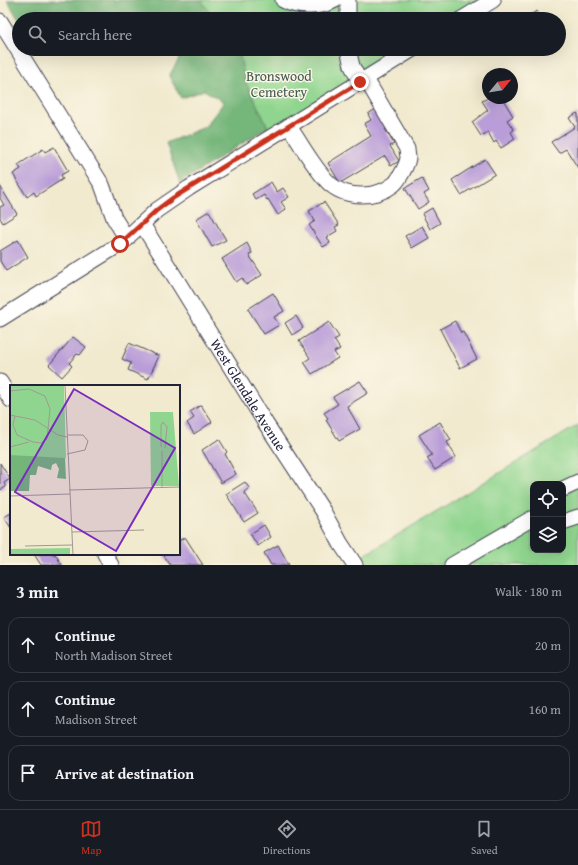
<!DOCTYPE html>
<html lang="en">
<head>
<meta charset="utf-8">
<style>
  :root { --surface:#171b24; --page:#20242c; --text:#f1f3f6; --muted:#9ea1a6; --line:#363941; --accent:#c8321e }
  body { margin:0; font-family:"Gentium Book Plus",serif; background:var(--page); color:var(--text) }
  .controls { position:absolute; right:12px; bottom:12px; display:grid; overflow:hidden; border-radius:8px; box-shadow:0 4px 16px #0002 }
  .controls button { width:36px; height:36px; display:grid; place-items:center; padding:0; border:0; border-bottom:1px solid var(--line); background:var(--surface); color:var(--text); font:20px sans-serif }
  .compass { position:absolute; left:482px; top:68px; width:36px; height:36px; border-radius:50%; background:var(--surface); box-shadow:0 4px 16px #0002; rotate:60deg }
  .stop { position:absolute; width:12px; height:12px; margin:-9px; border:3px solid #c8321e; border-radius:50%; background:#fff }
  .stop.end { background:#c8321e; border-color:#fff; box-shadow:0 1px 4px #0008 }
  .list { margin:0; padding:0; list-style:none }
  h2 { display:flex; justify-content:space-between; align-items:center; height:52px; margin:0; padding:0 16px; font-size:17px }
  h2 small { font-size:13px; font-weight:400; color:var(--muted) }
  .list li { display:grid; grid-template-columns:26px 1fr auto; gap:12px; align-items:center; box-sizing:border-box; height:56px; margin:0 8px 8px; padding:0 8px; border:1px solid var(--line); border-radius:12px }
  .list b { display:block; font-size:15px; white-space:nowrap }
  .list p { margin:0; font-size:13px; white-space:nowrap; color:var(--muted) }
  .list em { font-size:13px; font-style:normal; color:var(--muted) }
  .icon { flex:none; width:22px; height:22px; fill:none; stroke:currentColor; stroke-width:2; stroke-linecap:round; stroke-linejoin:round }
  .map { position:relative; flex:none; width:578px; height:565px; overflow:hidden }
  .search { position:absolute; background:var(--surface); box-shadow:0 4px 16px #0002; left:12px; right:12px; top:12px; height:44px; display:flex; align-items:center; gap:10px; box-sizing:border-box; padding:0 14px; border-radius:22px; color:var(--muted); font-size:15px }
  .sheet { height:244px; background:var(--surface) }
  nav { display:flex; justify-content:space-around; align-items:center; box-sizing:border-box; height:56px; border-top:1px solid var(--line); background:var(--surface); font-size:11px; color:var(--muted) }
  nav a { display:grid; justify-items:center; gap:2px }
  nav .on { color:var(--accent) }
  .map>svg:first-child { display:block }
  .green { fill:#90d58f; stroke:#597c65; fill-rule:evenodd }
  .forest { fill:#74b67a; stroke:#4b6c5a }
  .building { fill:#b99dd8 }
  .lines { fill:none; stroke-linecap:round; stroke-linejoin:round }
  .minor-casing { stroke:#414051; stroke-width:17 }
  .minor { stroke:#fff; stroke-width:15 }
  .route { stroke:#c8321e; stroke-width:5 }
  .labels { text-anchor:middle; stroke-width:3; stroke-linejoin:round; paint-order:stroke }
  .park-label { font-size:14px; fill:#435854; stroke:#fcf5e5 }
  .street-label { font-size:14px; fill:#22223b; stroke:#fcf5e5 }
  .inset-road { fill:none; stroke:#9e9a94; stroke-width:1 }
  .view { fill:#7b2cbf; fill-opacity:0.15; stroke:#7b2cbf; stroke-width:2 }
  .inset-edge { fill:none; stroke:#22223b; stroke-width:2 }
</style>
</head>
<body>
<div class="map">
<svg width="578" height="565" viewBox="0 0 578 565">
  <rect width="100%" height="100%" fill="#fcf5e5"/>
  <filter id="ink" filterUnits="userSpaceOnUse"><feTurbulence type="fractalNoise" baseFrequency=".025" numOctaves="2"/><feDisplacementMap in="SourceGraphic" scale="8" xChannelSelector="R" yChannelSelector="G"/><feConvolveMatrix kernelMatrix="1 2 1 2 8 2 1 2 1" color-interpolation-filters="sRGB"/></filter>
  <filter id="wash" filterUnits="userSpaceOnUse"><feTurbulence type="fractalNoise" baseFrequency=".012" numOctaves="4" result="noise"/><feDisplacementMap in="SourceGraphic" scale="16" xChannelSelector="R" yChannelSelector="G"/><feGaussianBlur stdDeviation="0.9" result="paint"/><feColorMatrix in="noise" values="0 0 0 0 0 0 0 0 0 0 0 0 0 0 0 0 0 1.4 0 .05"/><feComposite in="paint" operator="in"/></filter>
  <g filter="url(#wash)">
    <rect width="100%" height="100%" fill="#f1eacf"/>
    <g class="green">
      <path d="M185,0h295l-30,19h-253z"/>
      <path d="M216,49h186l-134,83z"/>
      <path d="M578,425v140h-216l-4,-6zM533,484h30v66h-30z"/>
    </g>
    <g class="forest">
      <path d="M7,0h194l13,19 -195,1z"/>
      <path d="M173,49h62l5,7 5,25 23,46 -88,56 -14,-40 39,-16 19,-25 -20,-12 -23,8 -12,-22 10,-17z"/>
    </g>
    <g id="blocks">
      <g class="building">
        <path d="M537,11l4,8h-18z"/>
        <path d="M488,98h14l11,18 -6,4 7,10 -3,2 4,7 -14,9 -5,-7 -2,2 -6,-11 -7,4 -9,-14 16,-12 -6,-9z"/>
        <path d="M377,108l12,18 -4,3 9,15 -4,2 9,15 -8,5 -6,-10 -45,27 -12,-20 43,-27 -7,-12 7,-4 -3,-6z"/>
        <path d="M577,113l1,1v54l-12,-19 -7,4 -8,-11 24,-15 -6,-9z"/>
        <path d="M54,147l14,24 -7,4 2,4 -27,17 -2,-4 -7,5 -14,-23 8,-5 -3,-4 25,-16 2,3z"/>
        <path d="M485,159l10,15 -34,21 -9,-15z"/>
        <path d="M422,178l7,13 -5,3 5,8 -11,7 -13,-21z"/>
        <path d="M271,182l6,10 6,-4 6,9 -8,5 5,7 -8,6 -10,-16 -1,1 -3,-5 -8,5 -4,-6z"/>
        <path d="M0,186l17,28 -14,9 -3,-5v-11l4,-2 -4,-7z"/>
        <path d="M324,202l15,23 -4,2 2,4 -10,6 3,6 -7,4 -14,-22 6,-4 -6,-10z"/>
        <path d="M432,208l8,15 -10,6 -8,-15z"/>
        <path d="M209,211l17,29 -14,7 -16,-28z"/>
        <path d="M422,226l7,12 -17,10 -7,-12z"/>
        <path d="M18,240l10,17 -22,14 -6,-10v-10z"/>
        <path d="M247,243l5,10 -3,2 13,20 -16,10 -4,-7 -6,4 -14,-23z"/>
        <path d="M273,293l11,18 -10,6 5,8 -15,9 -16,-25z"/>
        <path d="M296,316l7,12 -11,7 -7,-12z"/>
        <path d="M455,321l6,12 2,-1 14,27 -17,9 -20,-39z"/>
        <path d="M329,322l10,15 -5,3 6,9 -6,3 4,6 -26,16 -8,-12 6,-4 -11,-17z"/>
        <path d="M73,337l13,10 -6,8 -3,-1 -8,9 3,3 -10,11 -13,-12z"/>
        <path d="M129,343l30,13 -11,23 -20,-9 3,-7 -9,-4z"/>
        <path d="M360,381l8,12 -21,13 13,23 -21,12 -13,-21 2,-2 -4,-5 14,-9 -5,-7z"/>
        <path d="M201,405l11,17 -18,12 -7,-11 7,-5 -4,-6z"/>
        <path d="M440,422l11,18 -4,2 9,15 -21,13 -8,-12 5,-3 -13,-20z"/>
        <path d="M219,439l8,13 -2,2 11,20 -15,9 -19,-33z"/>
        <path d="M0,463l10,16 -6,4 2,4 -6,3z"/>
        <path d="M245,482l4,6 -5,4 14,21 -14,9 -18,-28z"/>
        <path d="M11,513v15l-7,-11z"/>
        <path d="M264,525l7,12 -13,9 -8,-12z"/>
        <path d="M185,537l18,28h-33l-7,-11h16v-13z"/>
        <path d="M278,545l11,20h-18l-7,-12z"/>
        <path d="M34,554h21l7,11h-21z"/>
      </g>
    </g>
  </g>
  <g filter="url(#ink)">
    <use href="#blocks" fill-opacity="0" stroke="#414051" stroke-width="1"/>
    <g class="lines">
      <g class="minor-casing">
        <g id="minor">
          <path d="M283,0c14,8 38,8 52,0"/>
          <path d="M348,19v-19"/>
          <path d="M462,19l31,-19"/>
          <path d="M0,21l102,164 12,33 13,21"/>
          <path d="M348,49l4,17 8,16"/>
          <path d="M289,126c11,17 26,44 41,58 17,15 46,14 63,1 5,-3 14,-20 15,-27 0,-2 -1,-6 -1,-9l-41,-70"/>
          <path id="s1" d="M142,224l124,200 57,87 18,33 14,21"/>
          <path d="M0,319l120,-75 37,-34 32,-22 224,-139"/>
          <path d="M0,382l11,18"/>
          <path d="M563,489l15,-7"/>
          <path d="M563,522l15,-5"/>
          <path d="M105,554l6,11"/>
          <path d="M452,565l79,-46"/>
        </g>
      </g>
      <use href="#minor" class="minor"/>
    </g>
  </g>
  <g class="lines" filter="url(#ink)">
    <path class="route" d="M120,244l37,-34 16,-12 187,-116"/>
  </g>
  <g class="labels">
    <g class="park-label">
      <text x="279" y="81">Bronswood<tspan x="279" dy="16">Cemetery</tspan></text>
    </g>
    <g class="street-label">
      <text dy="5" stroke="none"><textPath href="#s1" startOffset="201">West Glendale Avenue</textPath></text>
    </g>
  </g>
  <g transform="translate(10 385)">
    <rect width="170" height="170" fill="#f1eacf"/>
    <path d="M0,0h54l2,73 -56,2zM140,27h23l6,74h-28zM60,163v7h-60v-6z" fill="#90d58f"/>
    <path d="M0,70l55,3 1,21 -9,-1 2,-9 -3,-6 -4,2 -1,5 -13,-4 -2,9h-6l-1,16h-19z" fill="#74b67a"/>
    <path class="inset-road" d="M55,0l8,170M0,6l19,-2 16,7 5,13 -3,30 -6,4 -8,-1 -16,-7 -4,-10 2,-9M0,30l25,5 23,15 9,2M57,50h16l5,6 -3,9 -18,4M0,62l19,-5M151,62v-22l2,-3 4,5 -2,21M152,66v36M59,105l111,-3M0,111l60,-2M62,147l72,-2M15,161l47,-1"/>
    <path class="view" d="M64,4l101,59 -59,103 -101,-59z"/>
    <rect width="170" height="170" class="inset-edge"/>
  </g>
</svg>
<div class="controls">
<button><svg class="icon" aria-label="locate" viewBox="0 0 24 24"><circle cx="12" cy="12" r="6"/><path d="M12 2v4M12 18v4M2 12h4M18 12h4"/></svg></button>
<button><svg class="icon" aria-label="layers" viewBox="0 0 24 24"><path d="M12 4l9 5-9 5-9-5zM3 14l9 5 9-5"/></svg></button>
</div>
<svg class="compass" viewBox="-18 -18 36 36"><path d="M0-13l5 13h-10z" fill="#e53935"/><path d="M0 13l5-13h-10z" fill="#9ea1a6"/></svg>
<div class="stop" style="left:120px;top:244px"></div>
<div class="stop end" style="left:360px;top:82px"></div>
<div class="search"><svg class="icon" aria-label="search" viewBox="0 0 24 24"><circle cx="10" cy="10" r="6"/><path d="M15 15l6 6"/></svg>Search here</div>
</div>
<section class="sheet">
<h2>3 min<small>Walk · 180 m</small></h2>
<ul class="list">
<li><svg class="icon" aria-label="ahead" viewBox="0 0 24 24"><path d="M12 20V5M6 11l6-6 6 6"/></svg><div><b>Continue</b><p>North Madison Street</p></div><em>20 m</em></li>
<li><svg class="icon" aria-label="ahead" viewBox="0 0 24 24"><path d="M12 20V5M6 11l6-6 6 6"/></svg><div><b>Continue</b><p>Madison Street</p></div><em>160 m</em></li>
<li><svg class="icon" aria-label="arrive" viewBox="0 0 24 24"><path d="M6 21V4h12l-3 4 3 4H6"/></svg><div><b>Arrive at destination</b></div></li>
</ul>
</section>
<nav>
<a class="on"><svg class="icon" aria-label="map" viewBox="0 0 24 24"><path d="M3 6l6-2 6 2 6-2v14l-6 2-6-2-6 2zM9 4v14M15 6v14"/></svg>Map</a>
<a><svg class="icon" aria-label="directions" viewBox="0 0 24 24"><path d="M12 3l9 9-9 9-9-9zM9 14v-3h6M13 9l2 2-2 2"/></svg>Directions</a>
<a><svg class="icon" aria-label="saved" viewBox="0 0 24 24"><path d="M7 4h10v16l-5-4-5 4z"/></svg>Saved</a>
</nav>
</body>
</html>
